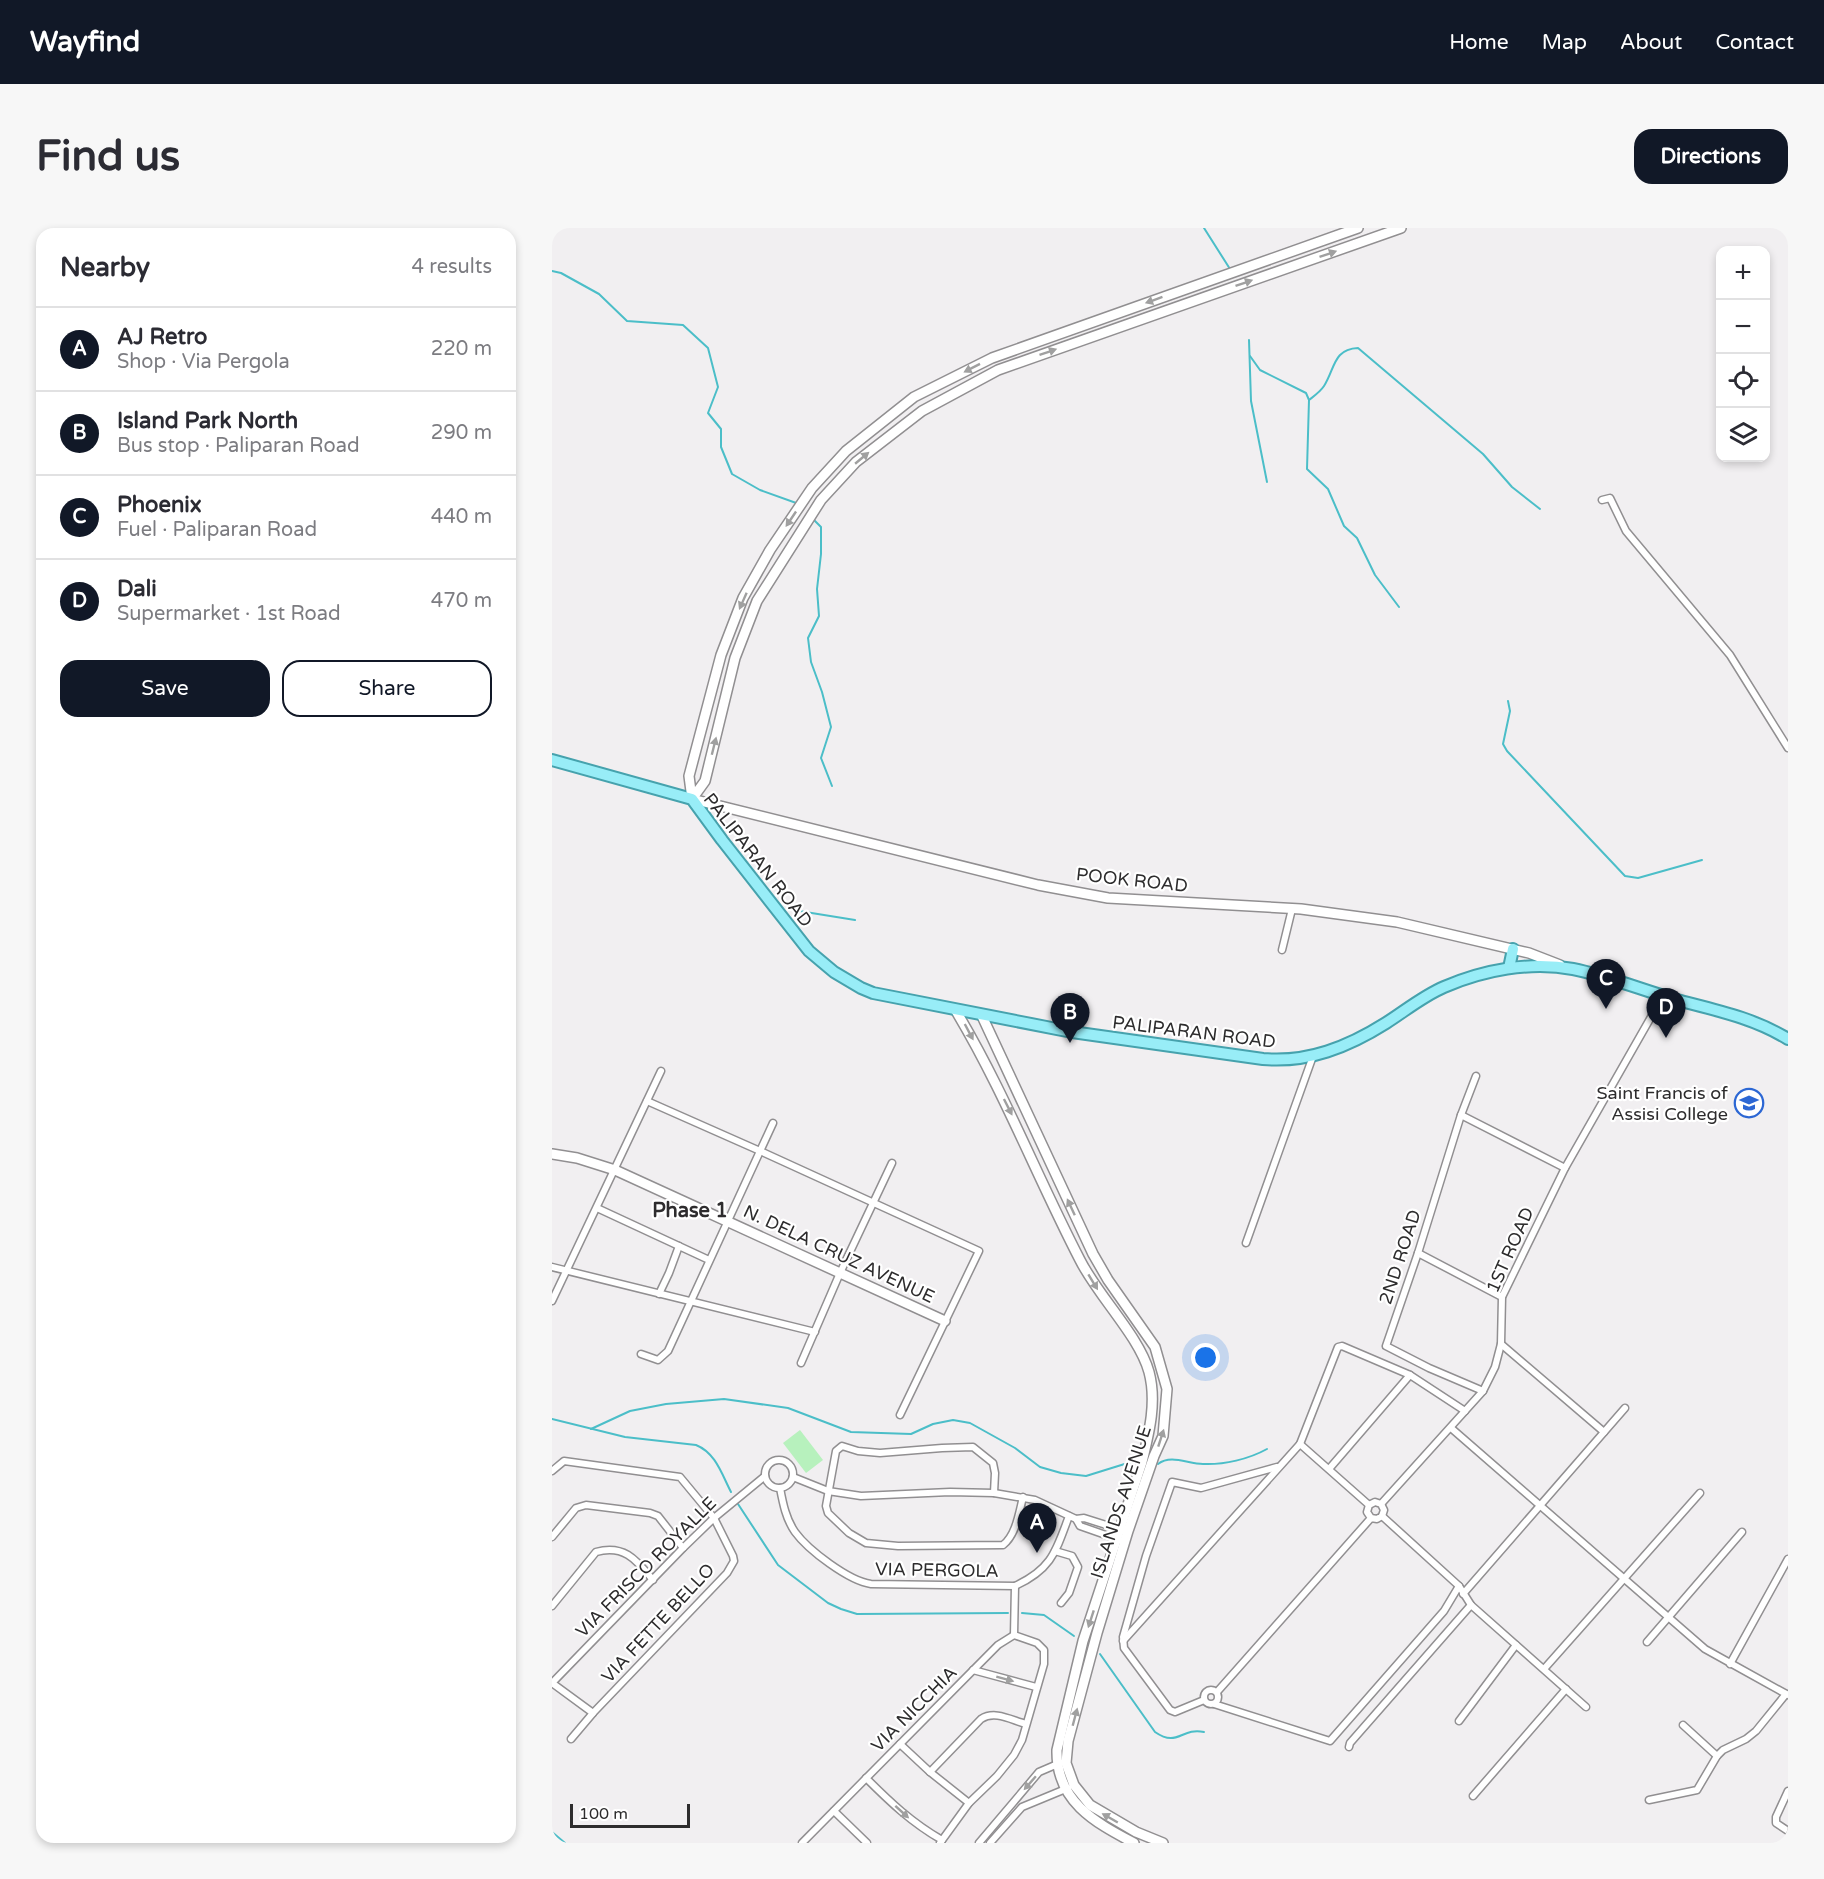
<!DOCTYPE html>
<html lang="en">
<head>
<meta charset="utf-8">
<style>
  :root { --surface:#fff; --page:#f7f7f7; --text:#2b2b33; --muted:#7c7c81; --line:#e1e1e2; --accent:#111827 }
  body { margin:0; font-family:"Varela Round",sans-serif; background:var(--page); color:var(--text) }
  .controls { position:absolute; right:18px; top:18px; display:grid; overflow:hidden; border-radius:12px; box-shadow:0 3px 9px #0003 }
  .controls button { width:54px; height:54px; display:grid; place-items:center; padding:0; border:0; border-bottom:2px solid var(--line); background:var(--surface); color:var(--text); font:30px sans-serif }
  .scale { position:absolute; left:18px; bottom:15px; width:120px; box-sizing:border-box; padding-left:6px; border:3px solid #2d2c2d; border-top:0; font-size:16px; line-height:21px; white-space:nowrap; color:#2d2c2d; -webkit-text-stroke:4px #fff; paint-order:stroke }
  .you { position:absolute; left:654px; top:1130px; width:21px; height:21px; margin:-15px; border:4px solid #fff; border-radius:50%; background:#1a73e8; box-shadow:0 0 0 9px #1a73e833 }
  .badge { display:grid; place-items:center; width:39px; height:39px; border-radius:50%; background:var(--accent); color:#fff; font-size:20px; font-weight:700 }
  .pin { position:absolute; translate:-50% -50px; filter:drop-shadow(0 2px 3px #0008) }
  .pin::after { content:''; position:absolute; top:32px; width:21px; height:18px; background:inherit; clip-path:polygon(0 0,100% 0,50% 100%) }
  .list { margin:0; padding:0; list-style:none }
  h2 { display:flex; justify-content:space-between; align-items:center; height:78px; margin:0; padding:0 24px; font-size:26px }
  h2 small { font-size:20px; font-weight:400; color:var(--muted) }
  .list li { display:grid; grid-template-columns:39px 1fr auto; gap:18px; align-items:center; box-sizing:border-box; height:84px; padding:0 24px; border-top:2px solid var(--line) }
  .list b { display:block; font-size:22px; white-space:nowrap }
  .list p { margin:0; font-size:20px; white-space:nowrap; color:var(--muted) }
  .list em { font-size:20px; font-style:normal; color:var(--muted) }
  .actions { display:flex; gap:12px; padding:18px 24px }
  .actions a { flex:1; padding:14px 0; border:2px solid var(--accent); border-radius:18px; text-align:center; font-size:21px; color:var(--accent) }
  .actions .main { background:var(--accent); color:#fff }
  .icon { flex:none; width:33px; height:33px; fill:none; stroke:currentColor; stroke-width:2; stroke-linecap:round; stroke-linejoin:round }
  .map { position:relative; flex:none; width:1236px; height:1615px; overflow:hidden; border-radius:18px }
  header { display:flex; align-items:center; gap:36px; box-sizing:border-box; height:84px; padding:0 30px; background:var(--accent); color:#fff }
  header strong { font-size:28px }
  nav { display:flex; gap:33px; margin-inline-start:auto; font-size:21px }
  .intro { display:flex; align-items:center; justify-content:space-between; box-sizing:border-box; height:144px; padding:0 36px }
  h1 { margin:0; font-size:42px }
  .button { padding:15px 27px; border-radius:18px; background:var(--accent); color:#fff; font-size:21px; font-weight:700 }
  main { display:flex; gap:36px; padding:0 36px }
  aside { flex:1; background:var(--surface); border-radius:18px; box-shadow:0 3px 9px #0003 }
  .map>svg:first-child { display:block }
  .grass { fill:#b7f1bd }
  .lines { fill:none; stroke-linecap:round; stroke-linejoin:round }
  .stream { stroke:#4bbec8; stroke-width:2 }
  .street-casing { stroke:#918f91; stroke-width:9 }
  .secondary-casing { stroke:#918f91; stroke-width:12 }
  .primary-casing { stroke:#46a2ad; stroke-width:14 }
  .street { stroke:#fff; stroke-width:6 }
  .secondary { stroke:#fff; stroke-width:9 }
  .primary { stroke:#98edf7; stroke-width:10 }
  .oneway { fill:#a0a0a0 }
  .labels { text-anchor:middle; stroke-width:4.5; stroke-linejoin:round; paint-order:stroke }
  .street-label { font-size:18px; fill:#2d2c2d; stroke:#fff }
  .poi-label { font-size:18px; fill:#2d2c2d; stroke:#fff; text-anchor:end }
  .neighbourhood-label { font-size:20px; font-weight:bold; fill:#2e2c2e; stroke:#fff }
</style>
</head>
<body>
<header>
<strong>Wayfind</strong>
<nav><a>Home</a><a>Map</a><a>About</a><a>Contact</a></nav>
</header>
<div class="intro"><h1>Find us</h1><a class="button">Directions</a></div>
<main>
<aside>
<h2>Nearby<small>4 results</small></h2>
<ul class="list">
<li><span class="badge">A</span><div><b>AJ Retro</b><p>Shop · Via Pergola</p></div><em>220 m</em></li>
<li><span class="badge">B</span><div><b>Island Park North</b><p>Bus stop · Paliparan Road</p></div><em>290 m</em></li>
<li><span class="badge">C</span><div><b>Phoenix</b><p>Fuel · Paliparan Road</p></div><em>440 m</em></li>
<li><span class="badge">D</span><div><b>Dali</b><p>Supermarket · 1st Road</p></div><em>470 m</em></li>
</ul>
<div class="actions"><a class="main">Save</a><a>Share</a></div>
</aside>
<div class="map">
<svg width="1236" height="1615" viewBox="0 0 1236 1615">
  <rect width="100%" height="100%" fill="#f1eff1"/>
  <path class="grass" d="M248,1202l23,30 -17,13 -23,-30z"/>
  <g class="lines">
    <g class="stream">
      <path d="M652,0l26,41"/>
      <path d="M0,43l9,2 38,21 28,27 56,4 25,23 10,39 -10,26 13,16v18l11,27 28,16 39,14"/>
      <path d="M697,112l2,61 16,81"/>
      <path d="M698,128l10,14 46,23 3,7 -2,69 21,20 16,37 13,12 18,37 24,32"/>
      <path d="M757,172c5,-4 11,-8 15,-14 11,-17 9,-37 34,-38l125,106 29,33 28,22"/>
      <path d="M261,291l8,8v27l-4,35 2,27 -11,22 3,24 11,30 9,35 -10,31 11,28"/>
      <path d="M956,473l2,10 -7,33 4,7 118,125 13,2 64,-18"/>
      <path d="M241,682l62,10"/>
      <path d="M0,1191l73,18 71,8c20,8 26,30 35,47"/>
      <path d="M39,1201l39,-18 36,-7 58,-5 64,9 63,24 60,2 22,-10 20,-4 17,3 45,25 25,19 21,6 25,3 45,-14"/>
      <path d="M606,1236c13,-10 30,0 45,0 21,1 46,-5 64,-15"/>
      <path d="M186,1276l40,61 50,38 13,6 16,5 151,-1"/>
      <path d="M470,1385l22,2 30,21"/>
      <path d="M548,1426l55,78c23,16 26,-5 49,0"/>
      <path d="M0,1604l13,11"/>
    </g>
    <g class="street-casing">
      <g id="street">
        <path d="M1050,272l8,-2 16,33 104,124 58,93"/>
        <path d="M730,722l10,-41"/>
        <path d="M924,848l-15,39 -43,138 -32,93 43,22 54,23"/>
        <path d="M95,873l113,50 219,100 -79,164"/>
        <path d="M909,887l104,53"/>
        <path d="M45,980l112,52"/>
        <path d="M694,1015l67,-187"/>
        <path d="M866,1025l84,44"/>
        <path d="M0,1039l263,65"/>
        <path d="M107,1066l10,-21 10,-27"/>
        <path d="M0,1073l109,-230"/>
        <path d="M949,1116l103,88"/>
        <path d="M89,1126l17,6 10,-9 105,-228"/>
        <path d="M249,1135l39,-90 52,-110"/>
        <path d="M899,1200l254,221 83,46"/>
        <path d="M748,1216l69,61"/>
        <circle cx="227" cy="1246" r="14"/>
        <path d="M777,1241l81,-94"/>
        <path d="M0,1243l12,-10 116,16 34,41 19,38 1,5 -7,12 -134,140 -22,26"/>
        <path d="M241,1249l35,14 33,5 89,-4 44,1 41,7 41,19 4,7 40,14"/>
        <path d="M228,1260c3,16 6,31 15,44 13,18 54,49 76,52l144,2c37,-17 41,-35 54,-70"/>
        <path d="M442,1265l1,-20 -2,-10 -20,-16 -31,1 -62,5 -22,-2 -16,-5 -6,5 -10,55 2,7 21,20 17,10 32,3 105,-1c13,-10 16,-32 20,-48"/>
        <path d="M829,1276l102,-113 12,-24 6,-23 1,-47 63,-129 98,-172"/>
        <path d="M830,1288l77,70 12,19 115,102"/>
        <path d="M524,1291l8,-1 38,12"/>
        <path d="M0,1309l24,-29 10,-3 64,8 8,3 25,32"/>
        <path d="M503,1323l17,5 6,11 -9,26 -8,10"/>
        <path d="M911,1366l162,-186"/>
        <path d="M0,1378l44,-54c29,-8 41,9 57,28"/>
        <path d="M462,1407l1,-49"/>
        <path d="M571,1413l177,-197 38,-97 4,-1 68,29 55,36"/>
        <path d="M1095,1414l95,-110"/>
        <path d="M1178,1436l58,-105"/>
        <path d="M992,1441l156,-176"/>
        <path d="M421,1442l63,17"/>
        <path d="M0,1455l131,-135 31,-30 51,-42"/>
        <path d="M0,1455l41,30"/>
        <circle cx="659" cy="1469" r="7"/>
        <path d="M665,1464l154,-174 6,1 5,-3 2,-6 -3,-6 -6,-2 -6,3 -2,7 4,6"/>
        <path d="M652,1472l-29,12 -5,-2 -46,-62 -1,-11 23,-81 26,-74 29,6 76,-21"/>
        <path d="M662,1476l116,37 114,-130 15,-25"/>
        <path d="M907,1493l57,-76"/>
        <path d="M1131,1497l34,31"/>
        <path d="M348,1516l30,28 39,31"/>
        <path d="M797,1519l1,-4 121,-138"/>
        <path d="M378,1544l51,-53c14,-9 30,1 45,5"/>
        <path d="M314,1550c24,24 46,45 76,62"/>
        <path d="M1236,1563l-12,26v6l12,8"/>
        <path d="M921,1568l93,-107"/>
        <path d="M1097,1572l48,-10 20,-34 6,-6 23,-11 10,-8 30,-37"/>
        <path d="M282,1583l33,32"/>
        <path d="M250,1615l196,-198 16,-10"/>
        <path d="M388,1615l29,-40 28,-27 17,-21 8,-15 22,-76v-14l-7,-7 -23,-8"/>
        <path d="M427,1615l60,-71 21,-9"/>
        <path d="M438,1615l32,-36 46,-19"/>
      </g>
    </g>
    <g class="secondary-casing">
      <g id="secondary">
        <path d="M140,571l13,-18 30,-123 22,-57 64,-101 35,-38 66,-51 76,-41 403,-142"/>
        <path d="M140,571l-3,-23 32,-121 22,-57 27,-48 42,-62 34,-37 68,-54 78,-39 366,-130"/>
        <path d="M140,571l346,86 70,13 193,11 96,13 132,31 31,12"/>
        <path d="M404,783c48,80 81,166 124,249 18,36 59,76 69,112 8,30 0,61 -7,90l-59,179 -26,109c-1,51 37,72 77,93"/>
        <path d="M430,788l111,238 15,26 47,67 12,42 -4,47 -9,20 -26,75 -31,102 -29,108 -2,22 8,22 16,20 46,27 27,11"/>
        <path d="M0,926l25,4 38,12 330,151"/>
      </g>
    </g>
    <g class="primary-casing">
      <g id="primary">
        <path d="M0,532l140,39 30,41 87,111 25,21 27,16 12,5 199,39 191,27c45,4 85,-12 123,-36 19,-12 37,-27 58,-36 39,-17 86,-26 129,-18 35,7 69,21 104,31 38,10 77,18 111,39"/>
        <path d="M957,740l4,-19"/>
      </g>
    </g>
    <use href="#street" class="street"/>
    <use href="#secondary" class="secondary"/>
    <use href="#primary" class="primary"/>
  </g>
  <defs><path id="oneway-solid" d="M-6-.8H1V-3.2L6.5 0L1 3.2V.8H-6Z" transform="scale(1.5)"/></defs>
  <g class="oneway">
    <use href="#oneway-solid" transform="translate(776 26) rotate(-19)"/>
    <use href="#oneway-solid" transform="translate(692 55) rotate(-19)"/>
    <use href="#oneway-solid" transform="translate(602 72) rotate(160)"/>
    <use href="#oneway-solid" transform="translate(496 124) rotate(-19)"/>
    <use href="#oneway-solid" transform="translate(420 140) rotate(153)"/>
    <use href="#oneway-solid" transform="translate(310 230) rotate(-40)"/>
    <use href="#oneway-solid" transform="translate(239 291) rotate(124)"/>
    <use href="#oneway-solid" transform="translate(191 373) rotate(114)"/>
    <use href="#oneway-solid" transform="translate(162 518) rotate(-76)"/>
    <use href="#oneway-solid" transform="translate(417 804) rotate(62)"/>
    <use href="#oneway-solid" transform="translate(456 879) rotate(63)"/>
    <use href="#oneway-solid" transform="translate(519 979) rotate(-115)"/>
    <use href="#oneway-solid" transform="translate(541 1054) rotate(59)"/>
    <use href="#oneway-solid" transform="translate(609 1210) rotate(-72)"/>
    <use href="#oneway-solid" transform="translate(539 1391) rotate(108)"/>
    <use href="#oneway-solid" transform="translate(453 1451) rotate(15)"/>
    <use href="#oneway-solid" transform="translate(523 1489) rotate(-75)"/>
    <use href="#oneway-solid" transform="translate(478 1555) rotate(131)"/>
    <use href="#oneway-solid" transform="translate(350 1584) rotate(42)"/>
    <use href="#oneway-solid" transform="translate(558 1590) rotate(-150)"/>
  </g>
  <defs>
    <g id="university-ring" transform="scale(1.5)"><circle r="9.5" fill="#fff" stroke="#2c67d4" stroke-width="1.5"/><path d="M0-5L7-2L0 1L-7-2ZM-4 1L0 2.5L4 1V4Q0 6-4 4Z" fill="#2c67d4"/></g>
  </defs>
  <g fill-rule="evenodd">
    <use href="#university-ring" x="1197" y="875"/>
  </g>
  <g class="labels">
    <g class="street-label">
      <text transform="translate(206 632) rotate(52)" y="6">PALIPARAN ROAD</text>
      <text transform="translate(580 652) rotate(6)" y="6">POOK ROAD</text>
      <text transform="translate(642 804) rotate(7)" y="6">PALIPARAN ROAD</text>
      <text transform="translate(958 1022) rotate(-66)" y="6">1ST ROAD</text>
      <text transform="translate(287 1026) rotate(25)" y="6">N. DELA CRUZ AVENUE</text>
      <text transform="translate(848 1029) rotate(-72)" y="6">2ND ROAD</text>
      <text transform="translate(569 1274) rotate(-72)" y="6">ISLANDS AVENUE</text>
      <text transform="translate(94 1339) rotate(-45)" y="6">VIA FRISCO ROYALLE</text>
      <text transform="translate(385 1342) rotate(1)" y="6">VIA PERGOLA</text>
      <text transform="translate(106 1395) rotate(-47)" y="6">VIA FETTE BELLO</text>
      <text transform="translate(362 1481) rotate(-45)" y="6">VIA NICCHIA</text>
    </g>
    <g class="poi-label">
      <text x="1176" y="871">Saint Francis of<tspan x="1176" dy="21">Assisi College</tspan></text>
    </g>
    <g class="neighbourhood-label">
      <text x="138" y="989">Phase 1</text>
    </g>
  </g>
</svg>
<div class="controls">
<button>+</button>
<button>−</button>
<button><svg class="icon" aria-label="locate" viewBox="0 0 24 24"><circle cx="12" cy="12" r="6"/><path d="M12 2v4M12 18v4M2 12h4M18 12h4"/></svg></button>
<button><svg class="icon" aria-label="layers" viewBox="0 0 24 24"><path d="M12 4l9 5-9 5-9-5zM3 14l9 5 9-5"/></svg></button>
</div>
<div class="scale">100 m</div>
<div class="you"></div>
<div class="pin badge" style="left:485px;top:1325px">A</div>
<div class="pin badge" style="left:518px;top:815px">B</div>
<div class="pin badge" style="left:1054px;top:781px">C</div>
<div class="pin badge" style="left:1114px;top:810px">D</div>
</div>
</main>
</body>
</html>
